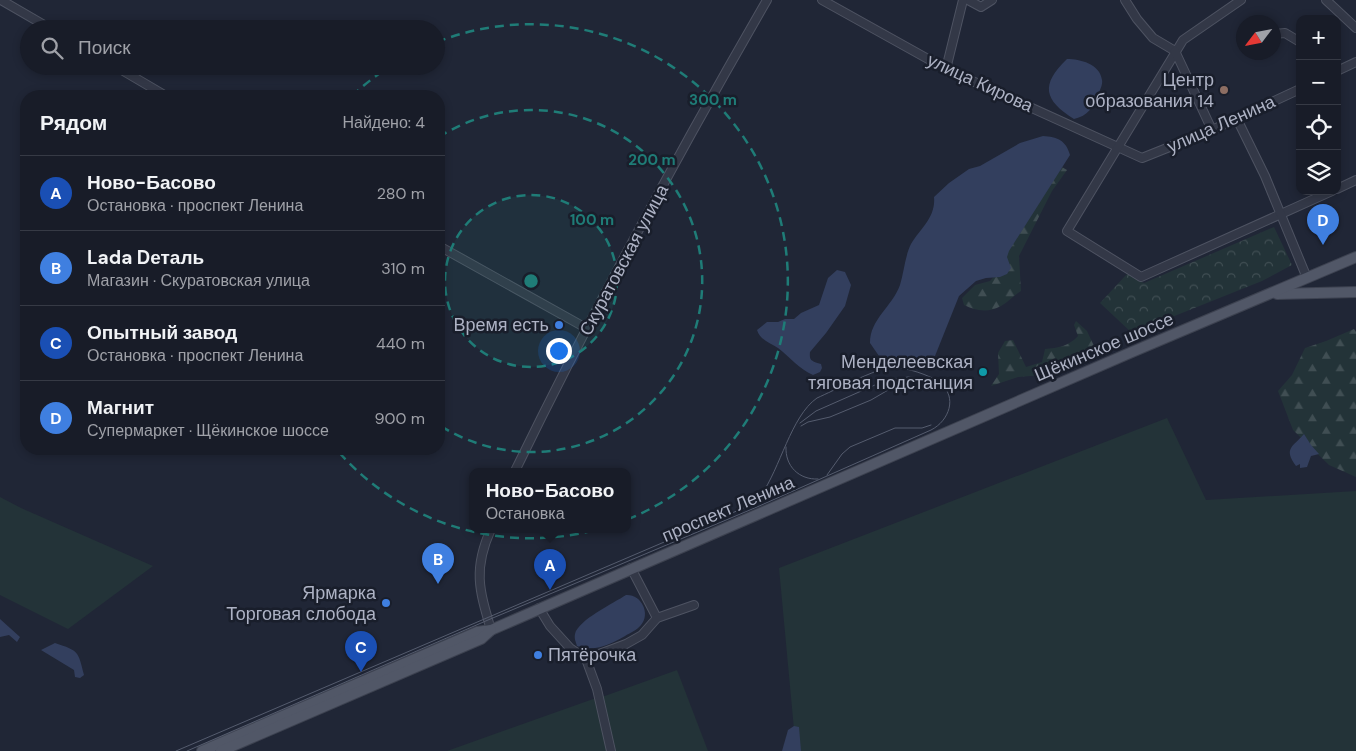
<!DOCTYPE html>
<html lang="ru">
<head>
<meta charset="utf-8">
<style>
  :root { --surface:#181c28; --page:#212530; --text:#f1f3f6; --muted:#9fa1a8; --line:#363a45; --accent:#809cf6 }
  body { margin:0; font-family:"DM Sans",sans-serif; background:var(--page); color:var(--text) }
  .controls { position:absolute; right:15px; top:15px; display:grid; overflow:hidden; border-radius:10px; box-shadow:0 2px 8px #0003 }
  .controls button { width:45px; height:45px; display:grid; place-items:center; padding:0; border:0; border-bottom:1px solid var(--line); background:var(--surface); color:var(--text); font:25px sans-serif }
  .compass { position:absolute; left:1236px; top:15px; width:45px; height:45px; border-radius:50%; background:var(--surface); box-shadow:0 2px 8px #0003; rotate:238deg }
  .you { position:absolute; left:558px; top:350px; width:18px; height:18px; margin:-12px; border:4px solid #fff; border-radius:50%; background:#1a73e8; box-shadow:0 0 0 8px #1a73e833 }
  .badge { display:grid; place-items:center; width:32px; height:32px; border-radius:50%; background:var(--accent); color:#fff; font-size:16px; font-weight:700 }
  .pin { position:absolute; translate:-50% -41px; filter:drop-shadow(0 1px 2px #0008) }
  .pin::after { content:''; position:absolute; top:26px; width:18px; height:15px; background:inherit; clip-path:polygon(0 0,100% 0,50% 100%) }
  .popup { position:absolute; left:469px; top:468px; width:162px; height:65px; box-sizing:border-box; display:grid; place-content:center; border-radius:10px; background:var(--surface); filter:drop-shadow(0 1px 4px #0005); font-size:16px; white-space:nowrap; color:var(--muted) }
  .popup b { font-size:19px; color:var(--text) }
  .popup::after { content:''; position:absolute; left:50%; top:100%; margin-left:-10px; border:10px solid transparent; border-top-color:var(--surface) }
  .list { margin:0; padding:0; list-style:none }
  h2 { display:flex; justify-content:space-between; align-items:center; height:65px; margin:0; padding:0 20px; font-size:21px }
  h2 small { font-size:16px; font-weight:400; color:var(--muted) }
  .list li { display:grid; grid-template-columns:32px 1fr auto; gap:15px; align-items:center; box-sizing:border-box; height:75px; padding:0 20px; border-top:1px solid var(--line) }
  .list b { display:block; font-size:19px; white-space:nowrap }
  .list p { margin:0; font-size:16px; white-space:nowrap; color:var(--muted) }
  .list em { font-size:16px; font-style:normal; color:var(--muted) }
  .icon { flex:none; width:28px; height:28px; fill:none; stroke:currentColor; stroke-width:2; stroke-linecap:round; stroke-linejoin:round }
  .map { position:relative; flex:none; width:1356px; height:751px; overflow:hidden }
  .search { position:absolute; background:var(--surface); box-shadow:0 2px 8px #0003; left:20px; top:20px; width:425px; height:55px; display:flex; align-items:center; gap:12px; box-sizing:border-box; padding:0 18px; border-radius:28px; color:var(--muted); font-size:19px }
  .panel { position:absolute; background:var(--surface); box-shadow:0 2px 8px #0003; left:20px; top:90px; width:425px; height:365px; border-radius:20px }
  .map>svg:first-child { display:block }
  .forest { fill:url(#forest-firs) }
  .park { fill:url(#park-crowns) }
  .garden { fill:#233338 }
  .water { fill:#333f5e }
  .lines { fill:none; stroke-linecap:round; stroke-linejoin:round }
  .minor-casing { stroke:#4e5362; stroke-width:10 }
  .major-casing { stroke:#3d4250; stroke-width:12 }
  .minor { stroke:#333847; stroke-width:8 }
  .major { stroke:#515767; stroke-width:10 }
  .tram { stroke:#555c6e; stroke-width:1 }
  .ring { fill:none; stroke:#1f7c77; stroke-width:2.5; stroke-dasharray:9 6 }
  .education-dot { fill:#8d6e63; stroke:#191e2b; stroke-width:2 }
  .shop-dot { fill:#3f7fe0; stroke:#191e2b; stroke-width:2 }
  .culture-dot { fill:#0f9aa8; stroke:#191e2b; stroke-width:2 }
  .labels { text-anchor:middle; stroke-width:5; stroke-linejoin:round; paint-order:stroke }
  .poi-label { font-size:18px; fill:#adb2c4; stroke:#191e2b; text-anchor:end }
  .street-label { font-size:18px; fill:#adb2c4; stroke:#191e2b }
  .centre { fill:#1f7c77; stroke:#191e2b; stroke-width:2.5 }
  .ring-label { font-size:15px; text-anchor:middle; font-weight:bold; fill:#1f7c77; stroke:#191e2b; stroke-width:5; stroke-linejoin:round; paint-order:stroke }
</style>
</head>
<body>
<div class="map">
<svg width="1356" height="751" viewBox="0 0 1356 751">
  <defs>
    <pattern id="forest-firs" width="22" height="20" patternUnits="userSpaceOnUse" patternTransform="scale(1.25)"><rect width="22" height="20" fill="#233338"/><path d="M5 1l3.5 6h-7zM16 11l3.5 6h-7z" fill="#404e53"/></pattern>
    <pattern id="park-crowns" width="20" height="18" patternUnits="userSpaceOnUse" patternTransform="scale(1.25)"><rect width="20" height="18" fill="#233338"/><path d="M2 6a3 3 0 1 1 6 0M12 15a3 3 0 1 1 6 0" fill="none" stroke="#404e53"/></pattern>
  </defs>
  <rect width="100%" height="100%" fill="#202636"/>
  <g class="forest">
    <path d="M1060,166l7,4 -15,21 -33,65 2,35c-8,5 -13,11 -20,15 -13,7 -25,5 -37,-1l-2,-7 13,-13 15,-4 6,-7 1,-12z"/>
    <path d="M1076,321l11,10 7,15 -3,6 -29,12 -18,11 -26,2 -27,9 8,-12 -1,-21 7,-12 8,-1 13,27 16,-5 3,-13c13,-1 24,-3 33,-13l-4,-11z"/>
    <path d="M1354,329l2,3v145l-27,-12 -36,-35 -15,-39 14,-16 13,-27 21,-7z"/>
  </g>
  <path class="park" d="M1274,227l18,38 -30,16 -130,52 -32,-30 27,-29 17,9z"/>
  <g class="garden">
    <path d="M1167,418l39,82 150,-9v260h-560l-17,-183z"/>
    <path d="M0,497l21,11 132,58 -85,63 -68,-34z"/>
    <path d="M677,670l31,81h-93l-13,-54z"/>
    <path d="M596,698l12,53h-161z"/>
  </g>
  <g class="water">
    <path d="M1067,59c13,0 33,5 35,21 1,4 -2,10 -4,15 -5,12 -10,21 -24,24 -30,-19 -34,-34 -7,-60z"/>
    <path d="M1043,136c14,1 23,4 27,19l-61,96 -2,6 4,11 -4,6 -7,3 -14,1 -10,3 -17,15 -26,65 -11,6 -43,-11 -9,-13c0,-24 22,-36 30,-58 4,-13 5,-29 11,-41 10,-16 25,-27 23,-47l15,-14 20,-14 11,-3 40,-23z"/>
    <path d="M837,270l8,2 6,13 -6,21 -19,27 -16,19c-1,9 2,9 11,12l1,4 -2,4 -7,3c-14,-6 -23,-18 -35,-27 -8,-5 -18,-8 -21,-18l10,-8h11l7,-3h9l7,-6 18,-8 9,-27z"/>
    <path d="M1304,434l7,11 8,9 -8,2 -4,11 -7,1v-4l-4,2c-13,-18 -3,-19 8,-32z"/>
    <path d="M626,595c15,-1 25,18 15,30 -4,5 -11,8 -16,11 -16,9 -29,16 -48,10 -1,-4 -3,-7 -2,-12 3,-14 39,-31 51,-39z"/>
    <path d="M0,619l20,18 -3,5 -8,-7 -9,2z"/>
    <path d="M55,643c24,8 23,8 29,32l-4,3 -5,-1 -1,-7 -33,-20z"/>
    <path d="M794,726l5,1 2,24h-19l6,-21z"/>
  </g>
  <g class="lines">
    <g class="minor-casing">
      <g id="minor">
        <path d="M1,0l50,29"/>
        <path d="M822,0l124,69 196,89 70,-28 88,-41"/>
        <path d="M968,0l13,7 11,-7"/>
        <path d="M1125,0l12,19 16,19 22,13"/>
        <path d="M1241,0l-58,40 -116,191 74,46 191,-86"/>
        <path d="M1326,0l30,28"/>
        <path d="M1274,34l11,-1 15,9"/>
        <path d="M1175,51l37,79"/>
        <path d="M115,66l51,30"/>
        <path d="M946,69l17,-69"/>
        <path d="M1337,71l19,-9"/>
        <path d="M1237,119l28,57 42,102"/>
        <path d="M1337,189l19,-9"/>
        <path d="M439,246l147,82"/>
        <path d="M515,471c78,-160 163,-317 252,-471"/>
        <path d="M491,529c-18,40 -12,60 0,101"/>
        <path d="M631,568l26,50"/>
        <path d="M539,608l11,18 20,22 16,11 11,30 14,62"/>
        <path d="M586,659l40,-15 16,-9 15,-17 37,-13"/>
      </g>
    </g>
    <g class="major-casing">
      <g id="major">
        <path d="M1277,294l79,-2"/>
        <path d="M202,751l275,-119 14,-2 641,-278 224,-95"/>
        <path d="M221,751l260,-112 10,-9"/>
      </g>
    </g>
    <use href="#minor" class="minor"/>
    <use href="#major" class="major"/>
    <g class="tram">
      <path d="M800,423l16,-12 68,-30 24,-4 11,1"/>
      <path d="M801,426l7,-4 22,-5 41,-17 36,-21"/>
      <path d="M786,447c-1,19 13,33 32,32"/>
      <path d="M827,475l15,-21 8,-7 45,-19h27l9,-3"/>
      <path d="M176,751l570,-244c6,-3 11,-7 15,-12 19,-26 30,-79 56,-97 16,-7 60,-30 75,-31 12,0 39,8 48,16 18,14 9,38 -9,47l-174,77 -269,113 -301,131"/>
    </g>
  </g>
  <circle cx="531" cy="281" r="86" fill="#1f7c77" fill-opacity=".12"/>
  <g class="ring">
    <circle cx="531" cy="281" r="86"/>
    <path d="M439 137A171 171 0 1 1 439 425"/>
    <path d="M352 96A257 257 0 0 1 389 67M437 42A257 257 0 1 1 337 450"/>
  </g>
  <circle class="education-dot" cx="1224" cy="90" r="5"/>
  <g class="shop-dot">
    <circle cx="559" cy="325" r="5"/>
    <circle cx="386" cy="603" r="5"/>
    <circle cx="538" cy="655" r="5"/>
  </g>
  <circle class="culture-dot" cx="983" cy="372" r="5"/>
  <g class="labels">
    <g class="poi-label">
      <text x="1214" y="86">Центр<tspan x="1214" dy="21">образования 14</tspan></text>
      <text x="549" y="331">Время есть</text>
      <text x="973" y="368">Менделеевская<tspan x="973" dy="21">тяговая подстанция</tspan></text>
      <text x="376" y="599">Ярмарка<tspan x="376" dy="21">Торговая слобода</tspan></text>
      <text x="548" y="661" text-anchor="start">Пятёрочка</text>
    </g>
    <g class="street-label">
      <text transform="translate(980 83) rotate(25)" y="6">улица Кирова</text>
      <text transform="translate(1221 124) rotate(-24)" y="6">улица Ленина</text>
      <text transform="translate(624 260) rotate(-62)" y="6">Скуратовская улица</text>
      <text transform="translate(1104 347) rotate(-23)" y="6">Щёкинское шоссе</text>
      <text transform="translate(728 509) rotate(-23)" y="6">проспект Ленина</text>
    </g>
  </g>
  <circle cx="531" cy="281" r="8" class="centre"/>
  <g class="ring-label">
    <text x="713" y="105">300 m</text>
    <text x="652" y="165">200 m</text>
    <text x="592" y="225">100 m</text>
  </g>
</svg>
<div class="controls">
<button>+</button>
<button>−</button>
<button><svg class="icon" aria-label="locate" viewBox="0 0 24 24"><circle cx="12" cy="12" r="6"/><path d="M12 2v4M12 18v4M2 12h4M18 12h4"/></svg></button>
<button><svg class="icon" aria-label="layers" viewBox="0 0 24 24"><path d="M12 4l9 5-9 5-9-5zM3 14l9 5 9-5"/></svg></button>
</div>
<svg class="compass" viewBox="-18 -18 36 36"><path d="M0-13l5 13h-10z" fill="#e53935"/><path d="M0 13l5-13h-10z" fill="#9fa1a8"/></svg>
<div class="you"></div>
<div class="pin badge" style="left:550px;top:590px;background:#1a4fb4">A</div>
<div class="popup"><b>Ново-Басово</b>Остановка</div>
<div class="pin badge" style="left:438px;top:584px;background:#3f7fe0">B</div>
<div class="pin badge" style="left:361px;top:672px;background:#1a4fb4">C</div>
<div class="pin badge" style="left:1323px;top:245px;background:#3f7fe0">D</div>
<div class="search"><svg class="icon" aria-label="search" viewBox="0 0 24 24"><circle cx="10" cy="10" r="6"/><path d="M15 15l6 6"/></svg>Поиск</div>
<section class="panel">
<h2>Рядом<small>Найдено: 4</small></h2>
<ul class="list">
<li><span class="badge" style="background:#1a4fb4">A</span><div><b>Ново-Басово</b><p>Остановка · проспект Ленина</p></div><em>280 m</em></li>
<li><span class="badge" style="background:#3f7fe0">B</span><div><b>Lada Dеталь</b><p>Магазин · Скуратовская улица</p></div><em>310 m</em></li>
<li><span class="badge" style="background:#1a4fb4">C</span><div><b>Опытный завод</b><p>Остановка · проспект Ленина</p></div><em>440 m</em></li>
<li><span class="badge" style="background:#3f7fe0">D</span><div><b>Магнит</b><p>Супермаркет · Щёкинское шоссе</p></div><em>900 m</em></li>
</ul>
</section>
</div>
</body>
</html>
